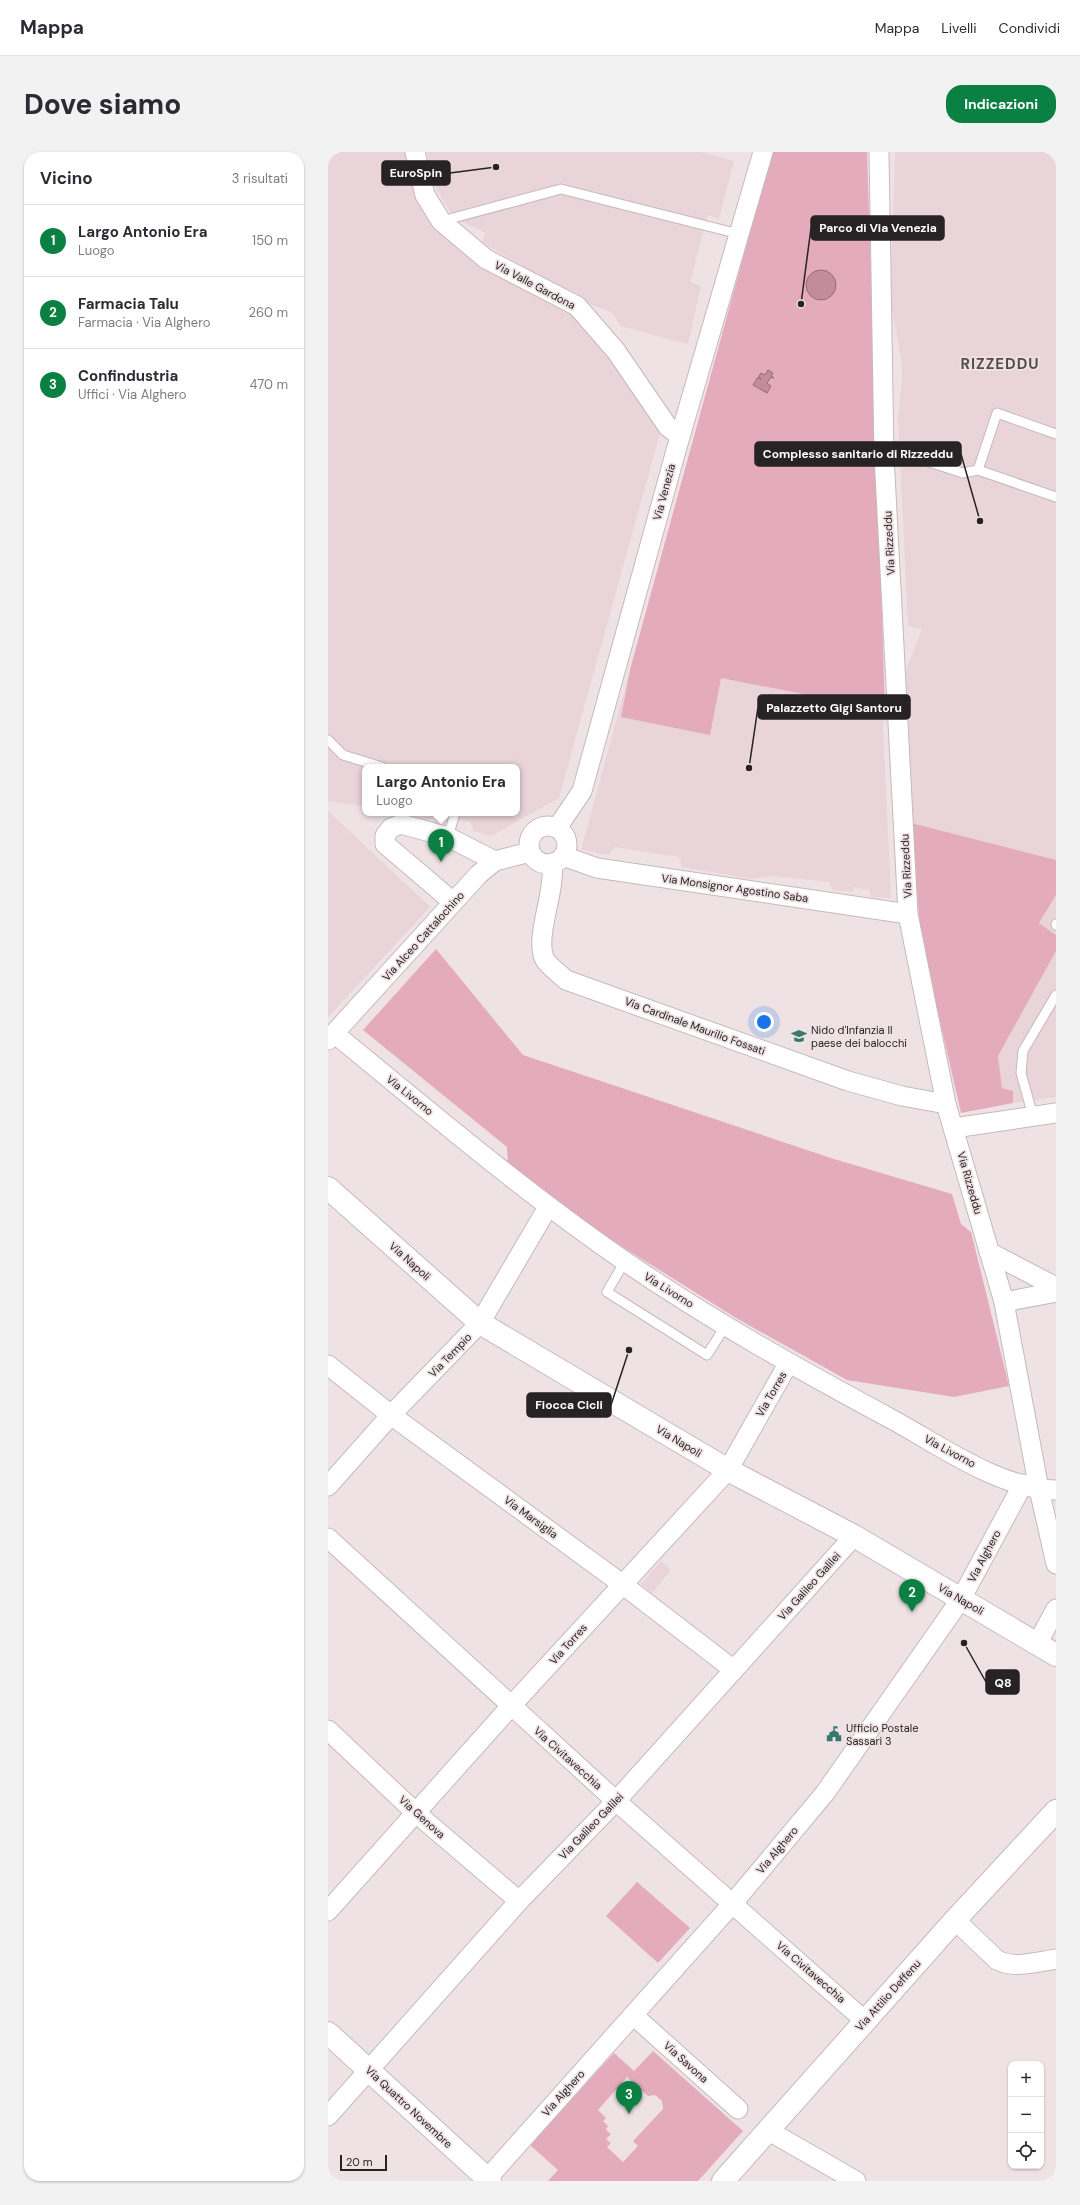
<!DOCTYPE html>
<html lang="it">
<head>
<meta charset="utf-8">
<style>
  :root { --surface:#fff; --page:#f2f2f3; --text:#2b2b33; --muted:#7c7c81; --line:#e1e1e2; --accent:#0b8043 }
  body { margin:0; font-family:"DM Sans",sans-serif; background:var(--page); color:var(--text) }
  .controls { position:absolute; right:12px; bottom:12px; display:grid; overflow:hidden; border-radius:8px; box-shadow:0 1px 3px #0004 }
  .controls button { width:36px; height:36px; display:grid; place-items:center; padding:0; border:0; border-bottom:1px solid var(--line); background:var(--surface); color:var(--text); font:20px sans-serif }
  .scale { position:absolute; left:12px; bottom:10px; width:47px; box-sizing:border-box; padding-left:4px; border:2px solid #272223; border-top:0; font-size:11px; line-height:14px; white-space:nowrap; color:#272223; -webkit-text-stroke:3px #efe2e5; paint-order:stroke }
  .you { position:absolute; left:436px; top:870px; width:14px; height:14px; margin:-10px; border:3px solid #fff; border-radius:50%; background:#1a73e8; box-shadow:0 0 0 6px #1a73e833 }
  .badge { display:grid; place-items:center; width:26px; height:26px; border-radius:50%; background:var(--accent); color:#fff; font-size:13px; font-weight:700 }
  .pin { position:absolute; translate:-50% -33px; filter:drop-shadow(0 1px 2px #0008) }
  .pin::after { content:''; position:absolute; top:21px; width:14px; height:12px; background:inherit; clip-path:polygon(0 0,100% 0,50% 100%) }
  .popup { position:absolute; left:34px; top:612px; width:158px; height:52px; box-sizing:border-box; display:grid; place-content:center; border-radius:8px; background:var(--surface); filter:drop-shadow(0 1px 3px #0005); font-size:13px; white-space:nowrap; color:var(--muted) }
  .popup b { font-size:15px; color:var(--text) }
  .popup::after { content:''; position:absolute; left:50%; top:100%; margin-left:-8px; border:8px solid transparent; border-top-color:var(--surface) }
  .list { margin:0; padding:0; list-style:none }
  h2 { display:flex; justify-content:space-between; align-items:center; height:52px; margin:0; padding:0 16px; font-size:17px }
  h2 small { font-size:13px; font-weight:400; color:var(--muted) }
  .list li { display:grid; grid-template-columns:26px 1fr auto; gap:12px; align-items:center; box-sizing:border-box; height:72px; padding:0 16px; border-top:1px solid var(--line) }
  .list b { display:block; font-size:15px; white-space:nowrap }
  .list p { margin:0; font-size:13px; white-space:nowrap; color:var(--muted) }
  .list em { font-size:13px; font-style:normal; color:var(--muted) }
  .icon { flex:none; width:22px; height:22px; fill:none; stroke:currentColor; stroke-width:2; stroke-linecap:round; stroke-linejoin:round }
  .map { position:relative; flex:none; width:728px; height:2029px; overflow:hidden; border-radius:16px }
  header { display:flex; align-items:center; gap:24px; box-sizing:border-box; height:56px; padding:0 20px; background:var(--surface); border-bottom:1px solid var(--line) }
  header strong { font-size:19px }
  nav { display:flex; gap:22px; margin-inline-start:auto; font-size:14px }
  .intro { display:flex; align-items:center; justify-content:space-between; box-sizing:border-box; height:96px; padding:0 24px }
  h1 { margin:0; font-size:28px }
  .button { padding:10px 18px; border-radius:16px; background:var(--accent); color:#fff; font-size:14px; font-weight:700 }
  main { display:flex; gap:24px; padding:0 24px }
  aside { flex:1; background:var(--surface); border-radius:16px; box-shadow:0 1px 3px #0004 }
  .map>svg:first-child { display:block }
  .built { fill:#e9d4d9 }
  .green { fill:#e4abbc; fill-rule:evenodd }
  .water { fill:#c38c9c; stroke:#946c78 }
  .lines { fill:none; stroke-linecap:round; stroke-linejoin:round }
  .lane-casing { stroke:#c5b9bc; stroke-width:11 }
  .street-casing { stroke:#c5b9bc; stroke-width:21 }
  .secondary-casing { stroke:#c5b9bc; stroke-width:24 }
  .lane { stroke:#fff; stroke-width:9 }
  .street { stroke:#fff; stroke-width:19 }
  .secondary { stroke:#fff; stroke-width:22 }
  .labels { text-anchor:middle; stroke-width:3.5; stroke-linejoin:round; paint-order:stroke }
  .street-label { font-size:11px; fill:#272223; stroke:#efe2e5 }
  .poi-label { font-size:11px; fill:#272223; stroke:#efe2e5; text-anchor:start }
  .district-label { font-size:15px; font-weight:bold; letter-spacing:1px; fill:#564b4e; stroke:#efe2e5 }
  .leader { fill:none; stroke:#272223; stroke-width:1.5 }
  .callout-dot { fill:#272223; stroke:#efe2e5; stroke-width:1.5 }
  .callout { fill:#272223; stroke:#272223; stroke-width:1.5 }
  .callout-label { font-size:12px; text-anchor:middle; font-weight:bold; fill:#fff }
</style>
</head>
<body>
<header>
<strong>Mappa</strong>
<nav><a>Mappa</a><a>Livelli</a><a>Condividi</a></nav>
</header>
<div class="intro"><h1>Dove siamo</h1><a class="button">Indicazioni</a></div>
<main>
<aside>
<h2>Vicino<small>3 risultati</small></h2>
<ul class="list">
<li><span class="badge">1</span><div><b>Largo Antonio Era</b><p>Luogo</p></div><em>150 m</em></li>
<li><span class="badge">2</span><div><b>Farmacia Talu</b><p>Farmacia · Via Alghero</p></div><em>260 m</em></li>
<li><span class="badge">3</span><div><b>Confindustria</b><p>Uffici · Via Alghero</p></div><em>470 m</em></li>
</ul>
</aside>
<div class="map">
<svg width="728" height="2029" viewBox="0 0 728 2029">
  <rect width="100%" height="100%" fill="#efe2e5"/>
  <g class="built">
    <path d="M0,0h81l16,61 150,97 87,116 -103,372 -68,38 -17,-5 -4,-9 -34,-9h81v-46h-152v39l-37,-5z"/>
    <path d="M99,0h274l33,9 -15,58 -11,-4 -18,67 11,4 -13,58 -68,-18 -7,-13 -26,-10 -105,-61 4,-9 -32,-15 -17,-28z"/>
    <path d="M567,0h161v708l-145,-37 -6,-150 17,-44 -14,-3 -10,-209 4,-38 -1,-21 -11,-59z"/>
    <path d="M303,514l90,12 164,32 -2,17 8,171 -20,-1 -2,-7 -16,-3v5l-21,-2 -2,-8 -58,-6 -20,3 -70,-12 -3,-10 -64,-10 -7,8 -27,-5z"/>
    <path d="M0,659l102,96 -102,110z"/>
    <path d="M67,661h41l-7,8z"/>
    <path d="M728,743v40l-17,-12z"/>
    <path d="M728,799v146l-43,6v-12l-11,-3 -4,-32z"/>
    <path d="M333,1409l10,9 -19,23 -11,-9z"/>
  </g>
  <g class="green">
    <path d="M444,0h95l18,558 -164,-32 -11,57 -89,-18 10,-51z"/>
    <path d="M583,671l145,37v35l-17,28 17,12v16l-58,105 4,32 11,3v12l-52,10 -40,-175z"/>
    <path d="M108,797l87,106 311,104 118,35 9,30 10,8 38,154 -55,11 -107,-17 -111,-62 -118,-74 -110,-76 -1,-21 -144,-117z"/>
    <path d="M309,1730l53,46 -32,35 -52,-47z"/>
    <path d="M325,1899l90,80 -45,50h-150l10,-11 -28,-25 84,-92 20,18zM299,1925l21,19 7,-1 7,6 1,8 -30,32 5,5 -15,16 -16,-15 4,-4 -5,-4 5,-5 -5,-4 2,-4 -5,-5 3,-3 -8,-8z"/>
  </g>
  <g class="water">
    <circle cx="493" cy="133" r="15"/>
    <path d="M440,218l5,3 -2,3 3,2 -3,-1 -4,6 4,3 -4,7 -14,-8 5,-8 3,3 -2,-4 2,-3 4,2z"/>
  </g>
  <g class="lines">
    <g class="lane-casing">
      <g id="lane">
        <path d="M114,69l119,-32 178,45"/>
        <path d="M728,282l-59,-21 -19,57 78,27"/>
        <path d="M556,303l21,-1 58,19 15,-3"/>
        <path d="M0,588l15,15 39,12"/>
        <path d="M120,685l7,-24"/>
        <path d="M728,772v1"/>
        <path d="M705,964l-12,-43 2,-22 33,-56"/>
        <path d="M297,1109l-18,31 100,63 19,-30"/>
      </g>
    </g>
    <g class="street-casing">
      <g id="street">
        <path d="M87,0l10,43 16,26 45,38 91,47 39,45 52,76 12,9"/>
        <path d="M551,0l5,303 24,459 38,190 58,198 35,187 17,75"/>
        <circle cx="220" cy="693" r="19"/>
        <path d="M229,676l25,-37 95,-344 86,-295"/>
        <path d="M235,704l34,12 311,46"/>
        <path d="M224,711c4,28 -17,72 -8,95 3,7 16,16 22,22l282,101 54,15 44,8"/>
        <path d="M125,750l-68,-58v-8l6,-8 10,-4 47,13 47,24"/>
        <path d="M7,882c94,77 188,157 288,226 87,60 179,111 272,161 47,26 106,68 161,69"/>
        <path d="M0,888l151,-166 16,-13 35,-9"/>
        <path d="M626,976l102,-15"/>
        <path d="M661,1100l67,35"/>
        <path d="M676,1150l52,-10"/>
        <path d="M0,1213l63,50 231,169 112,86"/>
        <path d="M0,1334l63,-71 89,-92 68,-116"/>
        <path d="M0,1386l288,263 249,220"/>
        <path d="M709,1492l19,-35"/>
        <path d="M0,1578l88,83 103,88"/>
        <path d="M0,1759l183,-205 217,-236 60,-106"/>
        <path d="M627,1768l42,40c17,9 40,2 59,-1"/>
        <path d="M305,1863l105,94"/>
        <path d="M0,1964l191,-215 97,-100 238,-265"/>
        <path d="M441,1979l87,50"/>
        <path d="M157,2029l248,-278 92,-110 136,-194 62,-115"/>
      </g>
    </g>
    <g class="secondary-casing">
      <g id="secondary">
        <path d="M0,1036l152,135 248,147 126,66 202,119"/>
        <path d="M0,1881l162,148"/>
        <path d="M395,2029l232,-261 101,-109"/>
      </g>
    </g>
    <use href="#lane" class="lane"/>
    <use href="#street" class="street"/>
    <use href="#secondary" class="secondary"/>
  </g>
  <defs>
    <g id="school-bare" transform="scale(1.2)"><path d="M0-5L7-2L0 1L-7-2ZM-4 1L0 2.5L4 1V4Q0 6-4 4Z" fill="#367a6e" stroke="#efe2e5" stroke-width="2.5" paint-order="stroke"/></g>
    <g id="civic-bare" transform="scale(1.2)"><path d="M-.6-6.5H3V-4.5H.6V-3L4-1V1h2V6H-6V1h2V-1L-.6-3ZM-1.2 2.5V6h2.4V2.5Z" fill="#367a6e" stroke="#efe2e5" stroke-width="2.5" paint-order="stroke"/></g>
  </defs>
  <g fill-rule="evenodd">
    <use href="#school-bare" x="471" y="884"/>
    <use href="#civic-bare" x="506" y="1582"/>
  </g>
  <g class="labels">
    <g class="street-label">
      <text transform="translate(207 133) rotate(28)" y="4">Via Valle Gardona</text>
      <text transform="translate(336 340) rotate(-75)" y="4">Via Venezia</text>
      <text transform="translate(561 391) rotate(-93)" y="4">Via Rizzeddu</text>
      <text transform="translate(578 714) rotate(-93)" y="4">Via Rizzeddu</text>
      <text transform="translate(407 736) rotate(8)" y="4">Via Monsignor Agostino Saba</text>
      <text transform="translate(95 784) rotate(-48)" y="4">Via Alceo Cattalochino</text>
      <text transform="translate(367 874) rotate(20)" y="4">Via Cardinale Maurilio Fossati</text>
      <text transform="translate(82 943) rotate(39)" y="4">Via Livorno</text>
      <text transform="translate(642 1031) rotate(74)" y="4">Via Rizzeddu</text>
      <text transform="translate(82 1109) rotate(42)" y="4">Via Napoli</text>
      <text transform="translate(341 1138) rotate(32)" y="4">Via Livorno</text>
      <text transform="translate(122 1203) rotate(-46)" y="4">Via Tempio</text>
      <text transform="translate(443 1242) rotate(-60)" y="4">Via Torres</text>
      <text transform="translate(351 1289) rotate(31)" y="4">Via Napoli</text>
      <text transform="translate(622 1299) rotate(28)" y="4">Via Livorno</text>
      <text transform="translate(203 1365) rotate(36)" y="4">Via Marsiglia</text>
      <text transform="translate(656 1404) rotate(-62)" y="4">Via Alghero</text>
      <text transform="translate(481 1434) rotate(-48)" y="4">Via Galileo Galilei</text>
      <text transform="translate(633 1447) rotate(30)" y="4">Via Napoli</text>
      <text transform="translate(240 1492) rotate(-48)" y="4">Via Torres</text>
      <text transform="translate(240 1606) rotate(42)" y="4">Via Civitavecchia</text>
      <text transform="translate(94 1665) rotate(42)" y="4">Via Genova</text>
      <text transform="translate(263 1674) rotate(-46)" y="4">Via Galileo Galilei</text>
      <text transform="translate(449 1698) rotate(-50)" y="4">Via Alghero</text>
      <text transform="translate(483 1820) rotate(41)" y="4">Via Civitavecchia</text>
      <text transform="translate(560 1843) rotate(-48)" y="4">Via Attilio Deffenu</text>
      <text transform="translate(358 1910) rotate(42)" y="4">Via Savona</text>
      <text transform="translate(235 1941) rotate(-48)" y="4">Via Alghero</text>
      <text transform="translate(81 1955) rotate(43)" y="4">Via Quattro Novembre</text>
    </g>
    <g class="poi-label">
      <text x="483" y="882">Nido d'Infanzia Il<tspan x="483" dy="13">paese dei balocchi</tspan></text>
      <text x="518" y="1580">Ufficio Postale<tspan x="518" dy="13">Sassari 3</tspan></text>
    </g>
    <g class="district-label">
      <text x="672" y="217">RIZZEDDU</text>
    </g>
  </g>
  <path class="leader" d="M168 15L122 21M473 152L483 76M652 369L633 302M421 616L430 555M301 1198L283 1253M636 1491L658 1530"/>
  <g class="callout-dot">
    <circle cx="168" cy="15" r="4"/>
    <circle cx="473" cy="152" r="4"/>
    <circle cx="652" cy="369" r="4"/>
    <circle cx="421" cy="616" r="4"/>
    <circle cx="301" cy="1198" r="4"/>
    <circle cx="636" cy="1491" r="4"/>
  </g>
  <g class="callout">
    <rect x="54" y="9" width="68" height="24" rx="4"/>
    <rect x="483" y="64" width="133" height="24" rx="4"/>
    <rect x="427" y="290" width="206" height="24" rx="4"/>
    <rect x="430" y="543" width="152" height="24" rx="4"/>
    <rect x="199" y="1241" width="84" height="24" rx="4"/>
    <rect x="658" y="1518" width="33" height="24" rx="4"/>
  </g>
  <g class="callout-label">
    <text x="88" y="25">EuroSpin</text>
    <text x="550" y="80">Parco di Via Venezia</text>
    <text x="530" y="306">Complesso sanitario di Rizzeddu</text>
    <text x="506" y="560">Palazzetto Gigi Santoru</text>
    <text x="241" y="1257">Fiocca Cicli</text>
    <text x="675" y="1535">Q8</text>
  </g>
</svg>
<div class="controls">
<button>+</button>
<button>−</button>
<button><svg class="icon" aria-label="locate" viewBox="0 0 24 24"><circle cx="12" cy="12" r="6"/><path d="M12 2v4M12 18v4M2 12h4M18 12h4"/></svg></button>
</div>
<div class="scale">20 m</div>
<div class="you"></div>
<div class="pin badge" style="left:113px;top:710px">1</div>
<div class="popup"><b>Largo Antonio Era</b>Luogo</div>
<div class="pin badge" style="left:584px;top:1460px">2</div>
<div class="pin badge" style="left:301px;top:1962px">3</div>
</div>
</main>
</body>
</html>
